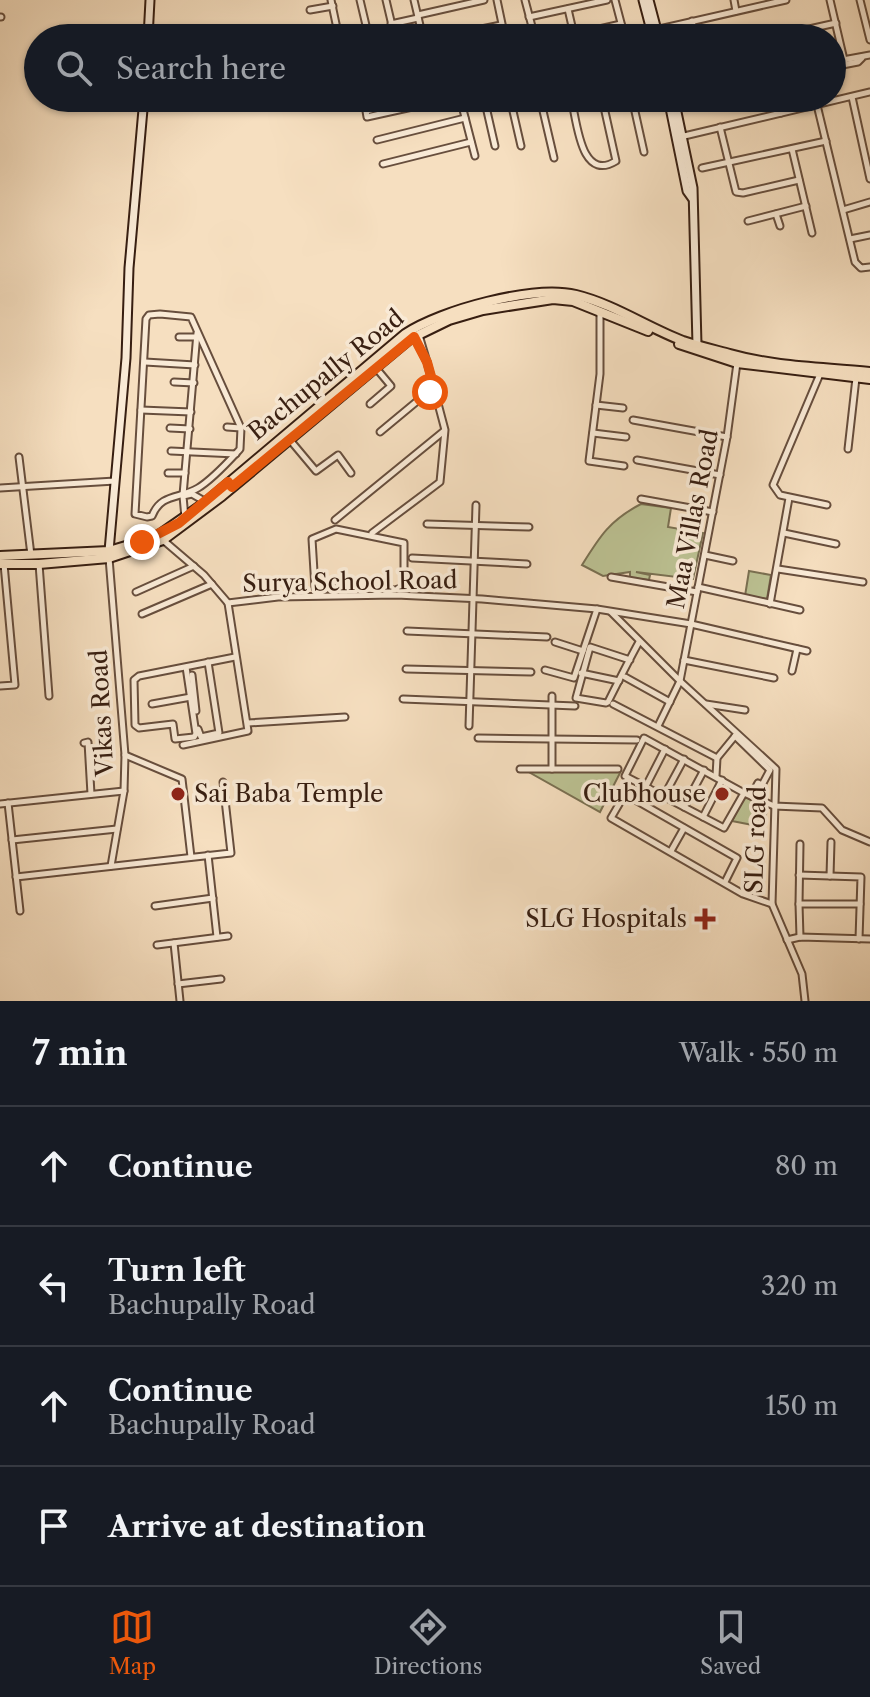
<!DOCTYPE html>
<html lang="en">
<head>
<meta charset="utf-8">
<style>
  :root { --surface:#171b24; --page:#242831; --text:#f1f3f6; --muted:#9ea1a6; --line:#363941; --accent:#ea580c }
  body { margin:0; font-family:"Libre Caslon Text",serif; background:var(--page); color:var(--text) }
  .stop { position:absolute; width:24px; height:24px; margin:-18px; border:6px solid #ea580c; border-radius:50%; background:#fff }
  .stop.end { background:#ea580c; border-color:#fff; box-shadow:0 2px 8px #0008 }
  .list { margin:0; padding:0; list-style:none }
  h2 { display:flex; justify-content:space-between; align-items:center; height:104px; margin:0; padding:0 32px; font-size:34px }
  h2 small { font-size:26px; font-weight:400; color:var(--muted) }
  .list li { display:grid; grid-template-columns:52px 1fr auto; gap:24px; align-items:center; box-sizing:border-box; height:120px; padding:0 32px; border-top:2px solid var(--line) }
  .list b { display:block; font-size:30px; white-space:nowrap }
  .list p { margin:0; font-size:26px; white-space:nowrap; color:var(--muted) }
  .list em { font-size:26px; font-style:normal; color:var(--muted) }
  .icon { flex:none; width:44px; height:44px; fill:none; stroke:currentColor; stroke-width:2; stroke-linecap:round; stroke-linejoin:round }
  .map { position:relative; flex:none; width:870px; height:1001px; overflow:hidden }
  .search { position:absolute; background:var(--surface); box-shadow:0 2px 6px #0004; left:24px; right:24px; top:24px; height:88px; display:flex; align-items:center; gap:20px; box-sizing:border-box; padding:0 28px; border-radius:44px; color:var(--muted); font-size:30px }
  .sheet { height:584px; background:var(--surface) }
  nav { display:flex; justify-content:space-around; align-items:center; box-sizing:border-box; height:112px; border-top:2px solid var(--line); background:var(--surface); font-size:22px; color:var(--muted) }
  nav a { display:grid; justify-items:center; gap:4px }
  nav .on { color:var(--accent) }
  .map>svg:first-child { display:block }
  .green { fill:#bcc293; stroke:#7a7052; stroke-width:2 }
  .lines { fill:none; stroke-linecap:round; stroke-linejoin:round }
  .street-casing { stroke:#674e3d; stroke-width:9 }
  .secondary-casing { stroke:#371e11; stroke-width:11 }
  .primary-casing { stroke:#371e11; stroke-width:12 }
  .street { stroke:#f9ead6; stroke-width:5 }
  .secondary { stroke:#f9ead6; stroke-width:7 }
  .primary { stroke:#f6dfc0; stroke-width:8 }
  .route { stroke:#ea580c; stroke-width:10 }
  .poi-dot { fill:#8f2418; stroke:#f9ead6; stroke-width:3 }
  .labels { text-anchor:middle; stroke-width:7; stroke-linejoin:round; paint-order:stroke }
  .street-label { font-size:24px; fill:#371e11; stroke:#f9ead6 }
  .poi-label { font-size:24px; fill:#371e11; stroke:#f9ead6; text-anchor:end }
</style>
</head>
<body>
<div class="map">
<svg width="870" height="1001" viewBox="0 0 870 1001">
  <rect width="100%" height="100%" fill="#f6dfc0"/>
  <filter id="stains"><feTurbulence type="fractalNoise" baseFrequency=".0025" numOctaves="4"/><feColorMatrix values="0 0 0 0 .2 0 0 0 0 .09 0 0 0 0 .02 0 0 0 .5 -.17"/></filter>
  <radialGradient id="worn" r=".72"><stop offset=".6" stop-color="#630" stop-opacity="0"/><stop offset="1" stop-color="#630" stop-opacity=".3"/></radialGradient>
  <g class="green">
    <path d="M641,504l30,4 -3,19 35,6 -10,46 -57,-7 14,3 -1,5 -19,-2v-6l-27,4 -21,-11c18,-29 28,-45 59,-61z"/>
    <path d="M749,571l22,4 -4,24 -22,-3z"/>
    <path d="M527,771h94l-21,41z"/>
    <path d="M745,796l17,7 -1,6 6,1 -4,17 -31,-6z"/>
  </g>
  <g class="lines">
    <g class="street-casing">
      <g id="street">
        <path d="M331,0l8,38"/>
        <path d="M360,0l9,38"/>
        <path d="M386,0l9,38"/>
        <path d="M414,0l9,38"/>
        <path d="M497,0l8,38"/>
        <path d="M525,0l10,38"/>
        <path d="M615,0l10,38"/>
        <path d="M734,0l2,11"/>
        <path d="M830,0l15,64"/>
        <path d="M860,0l10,40"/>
        <path d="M568,9l6,26"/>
        <path d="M310,10l23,-4"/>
        <path d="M418,15l66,-15"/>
        <path d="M0,17h1"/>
        <path d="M529,17l78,-17"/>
        <path d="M692,21l4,17"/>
        <path d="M391,24l27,-6"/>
        <path d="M655,30l131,-30"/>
        <path d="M395,37l26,-5"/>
        <path d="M437,38l64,-13"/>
        <path d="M560,38l61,-14"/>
        <path d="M769,38l67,-15"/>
        <path d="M832,62l38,-7"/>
        <path d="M832,67l26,-5 4,-4"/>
        <path d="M852,97l18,82"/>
        <path d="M420,98l-54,13 1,6 86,-19"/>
        <path d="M460,98l15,58"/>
        <path d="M484,98l11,48"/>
        <path d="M510,98l11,48"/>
        <path d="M540,98l14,60"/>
        <path d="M571,98c6,22 9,85 45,63l-14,-63"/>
        <path d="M632,98l12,54"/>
        <path d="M778,98l3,15"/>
        <path d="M572,101l13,-3"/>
        <path d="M672,104l26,-6"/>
        <path d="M817,105l38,157 6,6 9,-1"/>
        <path d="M720,127l16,65 7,1 56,-13"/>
        <path d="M680,137l190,-45"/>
        <path d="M377,140l88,-22"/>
        <path d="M792,149l20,84"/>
        <path d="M383,164l88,-22"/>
        <path d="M702,168l124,-27"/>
        <path d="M843,210l27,-8"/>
        <path d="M776,214l4,12"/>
        <path d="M748,221l58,-15"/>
        <path d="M850,239l20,-4"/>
        <path d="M600,312v62l-11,87 35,5"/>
        <path d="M160,314l31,3 50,111 -1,21c-12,13 -27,30 -42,39 -18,11 -37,5 -46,28l-5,1 -12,-3 11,-195 3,-4z"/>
        <path d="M179,337h18"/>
        <path d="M414,337l13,25 -8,-27"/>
        <path d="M145,362l50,3"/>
        <path d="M820,374l-47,111 7,10 47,10"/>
        <path d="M174,382l20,1"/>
        <path d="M370,404l21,-18 -15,-18"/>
        <path d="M596,405l27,3"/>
        <path d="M141,410l50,2"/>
        <path d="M633,420l94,17"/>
        <path d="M227,427l14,1"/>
        <path d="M170,428l20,1"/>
        <path d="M380,432l53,-44"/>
        <path d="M593,433l33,4"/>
        <path d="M290,440l26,31 22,-16 13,18"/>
        <path d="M848,449l8,-71"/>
        <path d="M171,451l65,3"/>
        <path d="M19,457l12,98"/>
        <path d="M637,460l83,15"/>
        <path d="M168,473h17"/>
        <path d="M0,488l115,-7"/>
        <path d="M183,495l14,-162"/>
        <path d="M641,499l72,13"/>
        <path d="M185,518l-2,-22 9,-2 14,8"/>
        <path d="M335,520l109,-89"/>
        <path d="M427,524l102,3"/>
        <path d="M336,529l68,14v44l-9,3 -80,-2 -3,-49z"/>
        <path d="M372,533l68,-51 5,-52 -18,-68"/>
        <path d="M784,533l52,11"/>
        <path d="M163,540l41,35 24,28"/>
        <path d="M705,555l28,6"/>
        <path d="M109,558l16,197 -1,36 -13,75"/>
        <path d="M412,558l115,6"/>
        <path d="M39,564l10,132"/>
        <path d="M778,569l85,13"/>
        <path d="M611,577l86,15"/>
        <path d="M698,587l102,23"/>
        <path d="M136,592l58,-26"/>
        <path d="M228,603l50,-6 118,-2 86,4 115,10 94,15 116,27"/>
        <path d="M770,604l19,-106"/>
        <path d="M611,612l69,69 96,88 -4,135 30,70 3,27"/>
        <path d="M142,614l70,-30"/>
        <path d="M407,631l140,6"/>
        <path d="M555,642l28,9"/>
        <path d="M630,660l-40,-13 -14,51 30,5 2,-1c10,-20 20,-40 31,-60"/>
        <path d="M684,660l90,18"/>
        <path d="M186,667l10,67 -2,3 -19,2 -2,-15 -34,4 -4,-3 -1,-45 5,-4 96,-19"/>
        <path d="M406,669l125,3"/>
        <path d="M545,670l29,8 23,-69"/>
        <path d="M792,671l5,-22"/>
        <path d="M581,673l38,8"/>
        <path d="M192,675l4,36"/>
        <path d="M625,677l45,25"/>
        <path d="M0,686l15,-1 -11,-121"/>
        <path d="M403,699l172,7"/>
        <path d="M152,704l39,-7"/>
        <path d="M613,704l104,54"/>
        <path d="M706,704l39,6"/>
        <path d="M248,723l97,-6"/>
        <path d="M469,726l7,-221"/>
        <path d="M658,726l22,-45 47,-244 10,-74"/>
        <path d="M198,729l3,8 18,-4 -11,-71"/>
        <path d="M735,736l35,34 -8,15 -4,-2 -7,13"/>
        <path d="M478,738l159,2"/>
        <path d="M84,743l4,-1 3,52"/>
        <path d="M183,745l65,-14 -20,-128"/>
        <path d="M125,755l57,24 9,78"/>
        <path d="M520,769h98"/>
        <path d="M552,769v-73"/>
        <path d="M716,776l1,-18 18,-22"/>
        <path d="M646,786l19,-37"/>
        <path d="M744,793l-20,35 -99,-52 19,-38 100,55 30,13 48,2 20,22 28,12"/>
        <path d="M664,796l20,-37"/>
        <path d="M8,803l12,108"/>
        <path d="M0,804l124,-13"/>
        <path d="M684,807l20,-37"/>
        <path d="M703,817l19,-37"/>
        <path d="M12,840l105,-11"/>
        <path d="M671,851l13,-23"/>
        <path d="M208,855l9,82"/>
        <path d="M799,875l31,1 1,-34"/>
        <path d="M830,876l31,1 -2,62"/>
        <path d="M16,877l215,-24 -8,-71"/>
        <path d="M725,882l12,-24 -112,-64 -14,24 132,76 29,10"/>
        <path d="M799,904l1,-60"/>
        <path d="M155,906l58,-8"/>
        <path d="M800,937l-1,-33h61"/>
        <path d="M787,940l13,-3 70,2"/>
        <path d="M174,943l6,58"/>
        <path d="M157,945l71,-9"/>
        <path d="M178,984l43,-5"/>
      </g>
    </g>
    <g class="secondary-casing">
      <g id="secondary">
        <path d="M643,0l10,38"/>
        <path d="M649,0l10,38"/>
        <path d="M148,38l2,-38"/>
        <path d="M668,98l19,93 5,7"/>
        <path d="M674,98l19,90 4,157"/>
        <path d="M109,551l17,-193 3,-90 15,-170"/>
      </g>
    </g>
    <g class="primary-casing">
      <g id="primary">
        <path d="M679,344l58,19 133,16"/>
        <path d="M0,556l109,-5 47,-14 50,-35 199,-168c36,-24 128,-49 171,-39 37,9 71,32 107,46 15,5 32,9 47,13 46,13 93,13 140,18"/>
        <path d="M0,564h39l70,-6 54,-18 59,-44 188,-157 39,-19 34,-10 70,-11 20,2 75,30"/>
      </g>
    </g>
    <use href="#street" class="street"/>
    <use href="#secondary" class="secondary"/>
    <use href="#primary" class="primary"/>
  </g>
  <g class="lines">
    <path class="route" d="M142,542l37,-19 49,-41 4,5 182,-150 13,25 7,25 -4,5"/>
  </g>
  <g class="poi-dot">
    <circle cx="178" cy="794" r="8"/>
    <circle cx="722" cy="794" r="8"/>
    <path d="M701 907h8v8h8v8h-8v8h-8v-8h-8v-8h8z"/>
  </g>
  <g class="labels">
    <g class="street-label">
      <text transform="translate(326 375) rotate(-39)" y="8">Bachupally Road</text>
      <text transform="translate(693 519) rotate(-79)" y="8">Maa Villas Road</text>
      <text transform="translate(350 582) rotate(-1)" y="8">Surya School Road</text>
      <text transform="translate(102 713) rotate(-93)" y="8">Vikas Road</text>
      <text transform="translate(756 840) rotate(-88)" y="8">SLG road</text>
    </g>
    <g class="poi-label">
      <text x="194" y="802" text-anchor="start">Sai Baba Temple</text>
      <text x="706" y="802">Clubhouse</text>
      <text x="687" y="927">SLG Hospitals</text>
    </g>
  </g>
  <rect width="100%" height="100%" filter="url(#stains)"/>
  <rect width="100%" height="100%" fill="url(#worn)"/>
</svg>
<div class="stop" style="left:430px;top:392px"></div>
<div class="stop end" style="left:142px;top:542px"></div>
<div class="search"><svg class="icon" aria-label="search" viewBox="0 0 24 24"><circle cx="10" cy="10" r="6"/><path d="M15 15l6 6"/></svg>Search here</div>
</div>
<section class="sheet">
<h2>7 min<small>Walk · 550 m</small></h2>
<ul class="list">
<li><svg class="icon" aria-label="ahead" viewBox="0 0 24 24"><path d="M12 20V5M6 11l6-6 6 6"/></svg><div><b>Continue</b></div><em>80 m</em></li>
<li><svg class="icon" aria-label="left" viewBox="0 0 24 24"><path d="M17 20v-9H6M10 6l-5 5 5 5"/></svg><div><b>Turn left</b><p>Bachupally Road</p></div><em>320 m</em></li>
<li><svg class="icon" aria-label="ahead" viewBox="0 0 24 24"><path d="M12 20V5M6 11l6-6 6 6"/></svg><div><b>Continue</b><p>Bachupally Road</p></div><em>150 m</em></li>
<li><svg class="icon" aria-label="arrive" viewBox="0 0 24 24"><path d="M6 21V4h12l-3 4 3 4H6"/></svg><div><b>Arrive at destination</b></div></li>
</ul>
</section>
<nav>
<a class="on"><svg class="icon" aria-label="map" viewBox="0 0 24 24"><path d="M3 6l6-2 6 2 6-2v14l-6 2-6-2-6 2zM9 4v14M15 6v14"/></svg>Map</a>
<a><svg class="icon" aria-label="directions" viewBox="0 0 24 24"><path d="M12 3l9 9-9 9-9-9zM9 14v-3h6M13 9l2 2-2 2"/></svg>Directions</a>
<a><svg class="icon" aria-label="saved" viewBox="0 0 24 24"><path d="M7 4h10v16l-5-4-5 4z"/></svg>Saved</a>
</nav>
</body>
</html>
